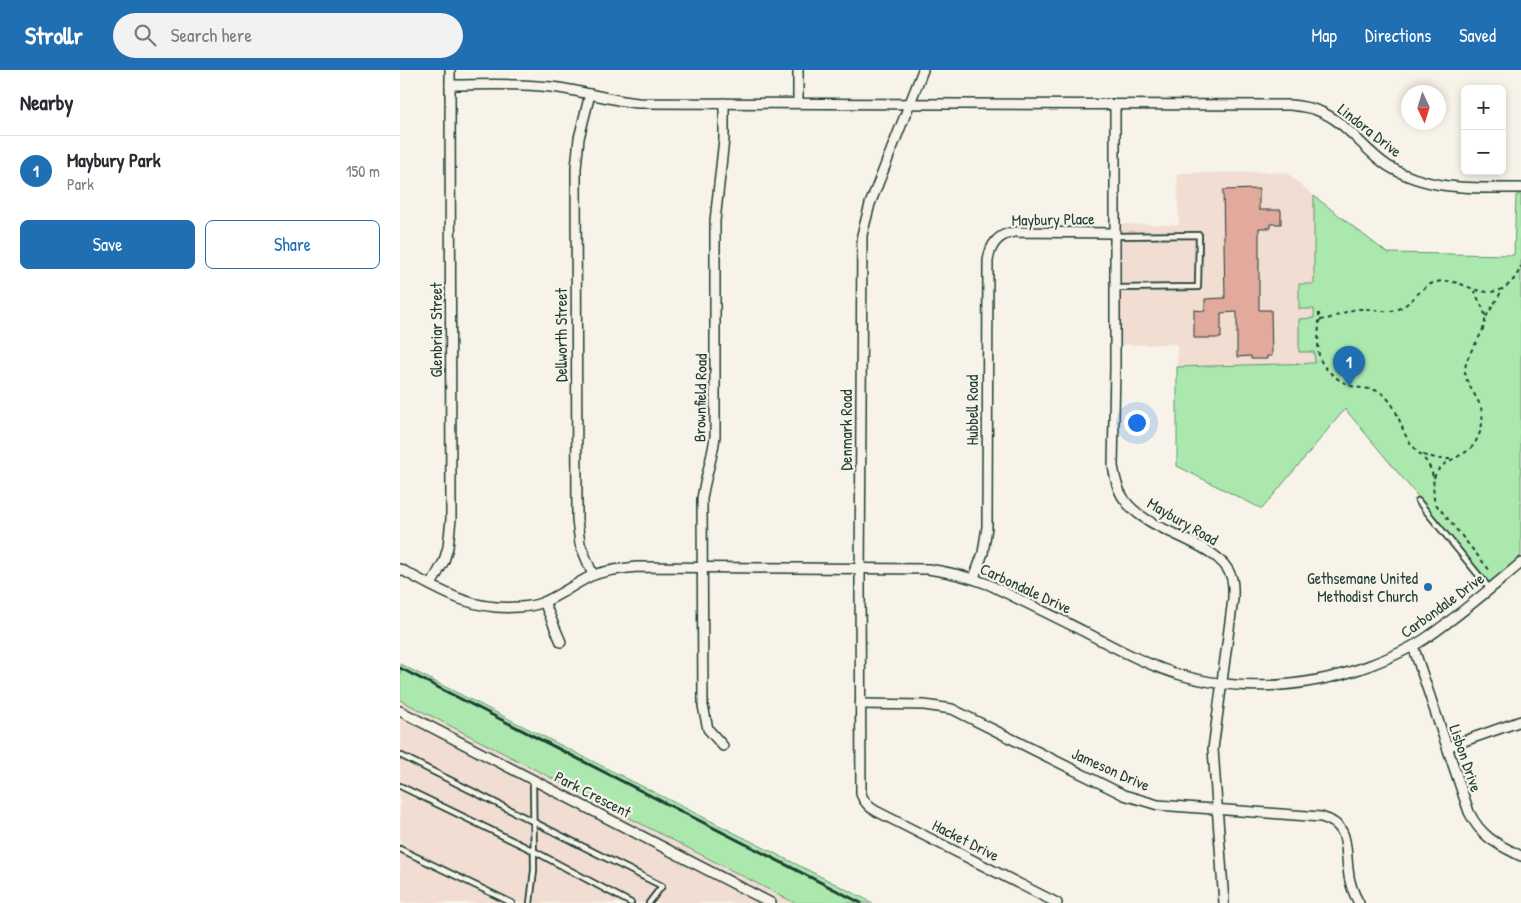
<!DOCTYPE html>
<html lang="en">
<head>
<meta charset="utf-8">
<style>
  :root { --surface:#fff; --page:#f2f2f3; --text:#2b2b33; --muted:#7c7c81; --line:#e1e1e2; --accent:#1f6fb2 }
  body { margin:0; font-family:"Patrick Hand",sans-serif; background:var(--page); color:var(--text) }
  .controls { position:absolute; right:15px; top:15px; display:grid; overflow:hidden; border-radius:8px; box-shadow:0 2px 8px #0003 }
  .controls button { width:45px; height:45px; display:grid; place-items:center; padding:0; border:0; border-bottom:1px solid var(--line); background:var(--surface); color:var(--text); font:25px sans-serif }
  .compass { position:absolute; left:1001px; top:15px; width:45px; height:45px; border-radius:50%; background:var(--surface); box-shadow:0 2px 8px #0003; rotate:176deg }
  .you { position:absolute; left:736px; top:352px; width:18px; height:18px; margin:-12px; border:4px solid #fff; border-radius:50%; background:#1a73e8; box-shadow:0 0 0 8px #1a73e833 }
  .badge { display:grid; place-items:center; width:32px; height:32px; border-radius:50%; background:var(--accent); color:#fff; font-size:16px; font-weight:700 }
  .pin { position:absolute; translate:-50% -41px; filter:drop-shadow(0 1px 2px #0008) }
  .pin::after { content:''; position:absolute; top:26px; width:18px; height:15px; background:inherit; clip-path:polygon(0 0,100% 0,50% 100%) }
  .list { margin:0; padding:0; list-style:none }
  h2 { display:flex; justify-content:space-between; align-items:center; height:65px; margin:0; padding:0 20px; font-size:21px }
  h2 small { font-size:16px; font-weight:400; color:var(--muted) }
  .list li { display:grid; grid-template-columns:32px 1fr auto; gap:15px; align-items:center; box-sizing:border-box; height:70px; padding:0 20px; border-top:1px solid var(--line) }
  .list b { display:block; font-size:19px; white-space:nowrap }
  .list p { margin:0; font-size:16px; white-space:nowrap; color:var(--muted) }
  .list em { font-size:16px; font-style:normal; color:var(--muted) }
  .actions { display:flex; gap:10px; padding:15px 20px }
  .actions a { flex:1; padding:11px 0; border:1px solid var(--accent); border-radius:8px; text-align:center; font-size:18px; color:var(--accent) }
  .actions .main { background:var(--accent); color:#fff }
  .icon { flex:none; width:28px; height:28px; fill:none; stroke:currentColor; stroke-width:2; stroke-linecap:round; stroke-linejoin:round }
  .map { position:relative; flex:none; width:1121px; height:833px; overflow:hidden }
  header { display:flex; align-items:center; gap:30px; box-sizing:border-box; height:70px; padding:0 25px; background:var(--accent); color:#fff }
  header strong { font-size:24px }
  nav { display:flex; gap:28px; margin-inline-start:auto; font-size:18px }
  .search { width:350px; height:45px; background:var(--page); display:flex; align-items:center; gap:12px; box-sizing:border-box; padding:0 18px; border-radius:28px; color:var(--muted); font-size:19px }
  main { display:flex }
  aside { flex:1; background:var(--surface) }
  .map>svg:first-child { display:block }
  .built { fill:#f1ddd1 }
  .green { fill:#abe8ae; stroke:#659271 }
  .building { fill:#e2aa9c; stroke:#1f3d34 }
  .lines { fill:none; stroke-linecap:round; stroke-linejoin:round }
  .lane-casing { stroke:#1f3d34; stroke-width:8 }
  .street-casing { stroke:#1f3d34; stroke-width:12 }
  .path { stroke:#1f3d34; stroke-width:2; stroke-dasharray:4 4; stroke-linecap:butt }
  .lane { stroke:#f7f3e8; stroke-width:4.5 }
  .street { stroke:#f7f3e8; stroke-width:9 }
  .rail { stroke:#1f3d34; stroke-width:3 }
  .poi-dot { fill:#1f6fb2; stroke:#f7f3e8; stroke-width:2 }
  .labels { text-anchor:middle; stroke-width:4.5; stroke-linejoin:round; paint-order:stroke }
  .street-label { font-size:16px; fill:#1f3d34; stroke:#f7f3e8 }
  .poi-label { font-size:16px; fill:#1f3d34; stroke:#f7f3e8; text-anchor:end }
</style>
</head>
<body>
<header>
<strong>Strollr</strong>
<div class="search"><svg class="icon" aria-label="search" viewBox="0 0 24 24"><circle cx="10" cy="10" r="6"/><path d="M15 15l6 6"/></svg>Search here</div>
<nav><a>Map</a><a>Directions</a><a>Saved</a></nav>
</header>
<main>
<aside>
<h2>Nearby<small></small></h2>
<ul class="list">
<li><span class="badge">1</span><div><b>Maybury Park</b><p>Park</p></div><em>150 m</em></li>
</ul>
<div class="actions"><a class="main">Save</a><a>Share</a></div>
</aside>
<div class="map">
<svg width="1121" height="833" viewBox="0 0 1121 833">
  <rect width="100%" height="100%" fill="#f7f3e8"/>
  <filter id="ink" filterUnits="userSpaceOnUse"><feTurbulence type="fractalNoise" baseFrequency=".02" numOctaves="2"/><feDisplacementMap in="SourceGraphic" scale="10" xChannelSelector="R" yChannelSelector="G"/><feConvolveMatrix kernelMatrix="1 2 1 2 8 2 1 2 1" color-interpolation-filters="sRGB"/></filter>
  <g filter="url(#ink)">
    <g class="built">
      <path d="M886,102l28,24 1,167 -138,4v-23l-57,1 1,-121 58,1 -2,-52z"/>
      <path d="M0,630l395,203h-395z"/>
    </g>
    <g class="green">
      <path d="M1116,125h5v361l-32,26 -144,-173 -83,100 -85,-43v-99l138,-4 -1,-11h-15v-33l15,-1v-9h-15v-25h15v-88l73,57 127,2z"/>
      <path d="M0,594l473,239h-78l-395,-203z"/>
    </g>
    <path class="building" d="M859,119v21h22v14h-10v4h-12v82h12l1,46h-5v3h-16v-3l-14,1v-45l-16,1v25h-27v-28l11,1v-12l20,-1 -2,-108z"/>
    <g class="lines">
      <g class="lane-casing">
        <g id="lane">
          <path d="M715,166l84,-1 -1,52 -82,1"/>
          <path d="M1018,431l72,88"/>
          <path d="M0,685l262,131 -13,17"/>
          <path d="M0,716l134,65 97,52"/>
          <path d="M0,779l112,54"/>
          <path d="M130,833l4,-33 -1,-90"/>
        </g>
      </g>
      <g class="street-casing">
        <g id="street">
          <path d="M523,0l-53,134 -8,31 -2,349 1,210c3,8 7,13 15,17l181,92"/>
          <path d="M50,15c34,0 68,-2 101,2 29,3 57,13 87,16l652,2c9,1 18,2 26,5 30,10 46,39 72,56 40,25 87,22 133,22"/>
          <path d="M190,24l-11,44 -3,30 1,352 3,24 13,31"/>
          <path d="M398,33v-33"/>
          <path d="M715,35v264l-2,97c2,11 4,23 11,33 23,35 94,41 107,77 3,8 2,16 2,23l-20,150 11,154"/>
          <path d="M0,499c40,21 70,42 118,38 9,0 18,-2 26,-5 16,-7 31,-18 47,-26 14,-6 30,-7 45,-9l292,2c21,3 42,8 62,16 32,16 64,31 95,47 25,13 50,27 75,36 67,26 142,22 208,-2 21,-8 43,-17 61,-30 32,-22 62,-48 92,-73"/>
          <path d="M574,508l9,-25 4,-26 1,-266c2,-16 10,-27 27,-29l99,1"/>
          <path d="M31,515l13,-24 4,-14 3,-28 -1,-449"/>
          <path d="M144,532l17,40"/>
          <path d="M1013,576l56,166c12,25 28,32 52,44"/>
          <path d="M460,634l64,1 28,4 172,86 34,10 163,12c29,8 24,28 27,52 1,12 5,24 11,34"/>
          <path d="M0,641l371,192"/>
          <path d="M323,676l-15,-17 -5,-23 -1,-207c3,-22 11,-42 13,-63v-215l9,-82v-36"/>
          <path d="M1047,677l74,-26"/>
        </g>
      </g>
      <g class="path">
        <path d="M919,243v7c14,0 25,-10 40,-11 14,-1 27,6 41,-1 14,-6 21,-23 37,-26 15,-4 26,4 40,8 21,7 37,-5 44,-24"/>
        <path d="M1086,247l17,-28"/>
        <path d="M919,250c0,11 -2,24 0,35 2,14 23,29 36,32 11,2 24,1 32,11 13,14 13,33 25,47 8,10 16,15 20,28 3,10 0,20 3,30l56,69"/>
        <path d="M1023,385l17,4h10"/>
        <path d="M1034,408c8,-22 32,-18 42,-37 7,-12 9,-28 2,-40 -4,-9 -12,-18 -13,-28 -1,-21 22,-38 20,-57 -1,-9 -8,-17 -10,-25"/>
      </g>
      <use href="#lane" class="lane"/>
      <use href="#street" class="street"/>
      <path class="rail" d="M0,598l461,235"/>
    </g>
  </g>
  <circle class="poi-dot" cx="1028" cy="517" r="5"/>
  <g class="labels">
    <g class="street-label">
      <text transform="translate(970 60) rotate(38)" y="6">Lindora Drive</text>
      <text transform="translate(653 149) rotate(-1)" y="6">Maybury Place</text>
      <text transform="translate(36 260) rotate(-90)" y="6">Glenbriar Street</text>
      <text transform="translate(161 265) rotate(-90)" y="6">Dellworth Street</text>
      <text transform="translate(300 328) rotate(-89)" y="6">Brownfield Road</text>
      <text transform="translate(572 340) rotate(-90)" y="6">Hubbell Road</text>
      <text transform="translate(446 360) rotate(-90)" y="6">Denmark Road</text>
      <text transform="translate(783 451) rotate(30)" y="6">Maybury Road</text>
      <text transform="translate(626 518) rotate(25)" y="6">Carbondale Drive</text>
      <text transform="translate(1042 535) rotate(-36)" y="6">Carbondale Drive</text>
      <text transform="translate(1066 688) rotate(71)" y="6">Lisbon Drive</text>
      <text transform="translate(711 699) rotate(24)" y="6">Jameson Drive</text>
      <text transform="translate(193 724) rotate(27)" y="6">Park Crescent</text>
      <text transform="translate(566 770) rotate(27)" y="6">Hacket Drive</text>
    </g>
    <g class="poi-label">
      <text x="1018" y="514">Gethsemane United<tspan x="1018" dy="18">Methodist Church</tspan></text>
    </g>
  </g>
</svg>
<div class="controls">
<button>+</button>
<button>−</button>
</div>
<svg class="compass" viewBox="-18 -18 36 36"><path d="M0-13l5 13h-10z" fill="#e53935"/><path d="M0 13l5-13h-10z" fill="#7c7c81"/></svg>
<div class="you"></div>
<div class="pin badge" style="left:949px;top:317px">1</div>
</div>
</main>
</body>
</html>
